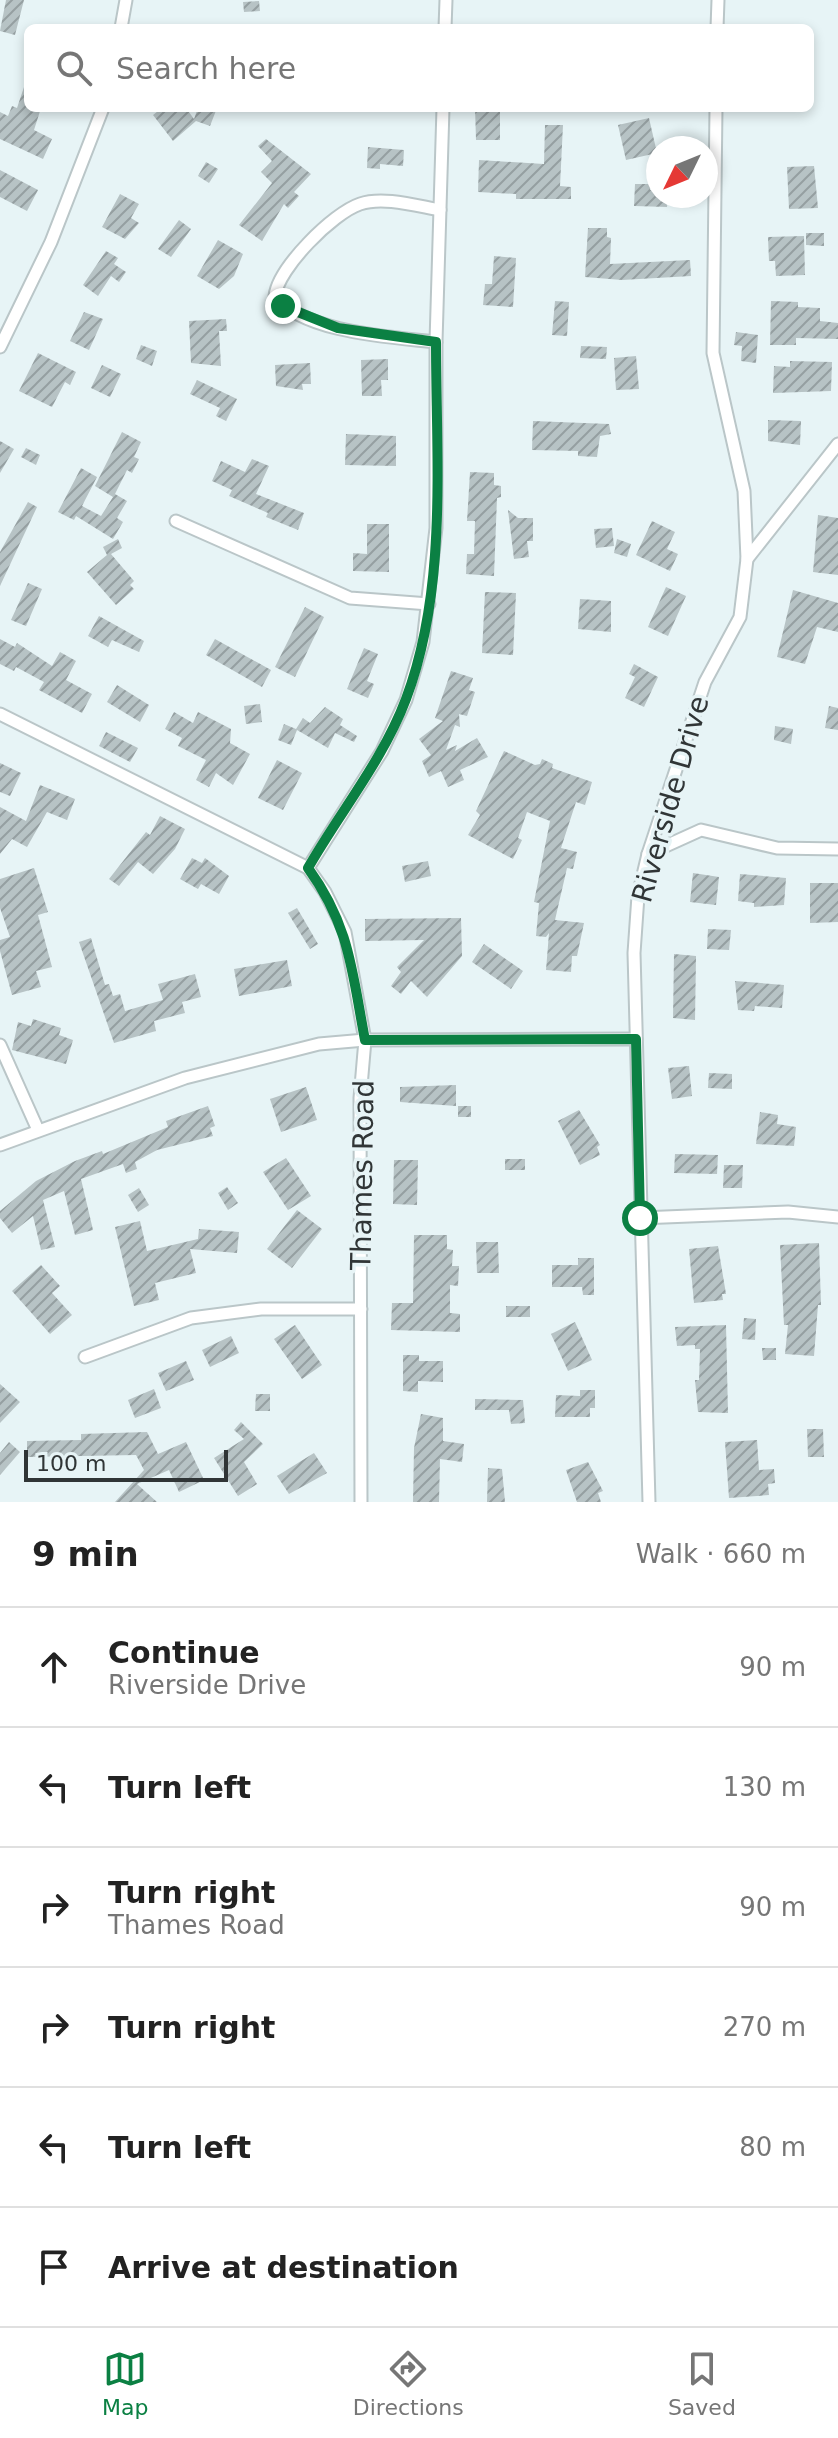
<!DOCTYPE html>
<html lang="en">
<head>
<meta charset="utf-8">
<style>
  :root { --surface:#fff; --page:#f6f6f6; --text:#222; --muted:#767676; --line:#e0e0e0; --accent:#0b8043 }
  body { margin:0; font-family:"DejaVu Sans",sans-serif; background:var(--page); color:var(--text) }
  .compass { position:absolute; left:646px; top:136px; width:72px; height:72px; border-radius:50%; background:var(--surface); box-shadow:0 4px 12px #0003; rotate:227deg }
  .scale { position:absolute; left:24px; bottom:20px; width:204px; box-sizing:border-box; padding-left:8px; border:4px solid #303536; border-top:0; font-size:22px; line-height:28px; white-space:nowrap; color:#303536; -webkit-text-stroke:6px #e7f4f6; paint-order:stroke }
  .stop { position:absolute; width:24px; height:24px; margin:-18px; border:6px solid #0b8043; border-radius:50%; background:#fff }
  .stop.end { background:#0b8043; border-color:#fff; box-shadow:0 2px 8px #0008 }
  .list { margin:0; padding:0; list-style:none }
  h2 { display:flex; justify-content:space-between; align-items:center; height:104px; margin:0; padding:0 32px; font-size:34px }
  h2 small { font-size:26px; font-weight:400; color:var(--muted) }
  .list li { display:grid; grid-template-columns:52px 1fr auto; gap:24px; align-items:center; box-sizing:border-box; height:120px; padding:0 32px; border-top:2px solid var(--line) }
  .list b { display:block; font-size:30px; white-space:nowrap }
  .list p { margin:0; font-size:26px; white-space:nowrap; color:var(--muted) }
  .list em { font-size:26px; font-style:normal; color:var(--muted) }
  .icon { flex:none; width:44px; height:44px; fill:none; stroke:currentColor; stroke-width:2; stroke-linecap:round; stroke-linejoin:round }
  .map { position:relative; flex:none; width:838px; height:1502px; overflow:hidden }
  .search { position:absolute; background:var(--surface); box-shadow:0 4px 12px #0003; left:24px; right:24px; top:24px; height:88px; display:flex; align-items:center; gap:20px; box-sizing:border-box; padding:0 28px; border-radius:12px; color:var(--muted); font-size:30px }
  .sheet { height:824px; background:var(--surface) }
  nav { display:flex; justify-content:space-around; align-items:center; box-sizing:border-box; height:112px; border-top:2px solid var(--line); background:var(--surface); font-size:22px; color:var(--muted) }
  nav a { display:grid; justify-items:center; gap:4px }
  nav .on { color:var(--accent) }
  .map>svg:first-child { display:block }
  .building { fill:url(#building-hatch) }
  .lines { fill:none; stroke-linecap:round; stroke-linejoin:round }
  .minor-casing { stroke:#bac6c8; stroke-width:15 }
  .minor { stroke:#fff; stroke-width:11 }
  .route { stroke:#0b8043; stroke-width:10 }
  .labels { text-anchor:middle; stroke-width:7; stroke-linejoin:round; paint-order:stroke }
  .street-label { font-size:28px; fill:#303536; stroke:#e7f4f6 }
</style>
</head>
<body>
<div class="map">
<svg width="838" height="1502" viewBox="0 0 838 1502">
  <defs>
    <pattern id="building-hatch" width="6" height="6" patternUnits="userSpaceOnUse" patternTransform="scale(2)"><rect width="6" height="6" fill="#b7c3c5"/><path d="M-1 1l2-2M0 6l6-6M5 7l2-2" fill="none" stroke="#959fa1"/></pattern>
  </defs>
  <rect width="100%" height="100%" fill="#e7f4f6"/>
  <g class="building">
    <path d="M6,0h18l-9,35 -15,-4z"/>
    <path d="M259,1l1,10 -16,1 -1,-10z"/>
    <path d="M26,81l2,27h13l-7,22 18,9 -9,20 -43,-20v-27l8,4 4,-10 5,2z"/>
    <path d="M162,108h24l8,11 4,-11h19l-7,18 -14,-5 -23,20 -20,-26z"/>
    <path d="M475,108h25v32h-24z"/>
    <path d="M649,118l8,35 -31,7 -8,-35z"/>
    <path d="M545,125h18l-3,61 11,1v12h-55v-5l-38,-2 1,-32 65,4z"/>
    <path d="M266,139l45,35 -17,18 5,4 -11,12 -4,-4 -22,37 -23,-16 33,-42 -11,-11 11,-11 -14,-15z"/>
    <path d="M368,147l36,3 -1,16 -23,-2v5l-13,-1z"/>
    <path d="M206,162l12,7 -9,14 -11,-7z"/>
    <path d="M814,166l4,42 -29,1 -2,-42z"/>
    <path d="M0,170l38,20 -11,21 -27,-14z"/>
    <path d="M635,184h16l-1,6h8v6h10l-1,11 -33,-1z"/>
    <path d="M120,194l19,10 -8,14 8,5 -14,16 -23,-12z"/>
    <path d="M179,220l12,9 -20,28 -13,-8z"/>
    <path d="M588,228h19v9l4,1 -1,26 80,-4 1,16 -69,4 -37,-3z"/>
    <path d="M806,233h18v13l-18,-1z"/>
    <path d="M804,236l1,39 -29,1 -1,-15h-6l-1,-24z"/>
    <path d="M218,240l25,14 -9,22 -15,13 -22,-13z"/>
    <path d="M106,251l12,7 -4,6 12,8 -7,10 -8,-6 -13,20 -15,-11z"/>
    <path d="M494,256l22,2 -3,49 -30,-2 2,-21h7z"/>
    <path d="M555,301l14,1 -2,34 -15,-1z"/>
    <path d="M771,301l27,1v5l22,1v13l18,2v16l-42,-1v7h-26z"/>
    <path d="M84,312l19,7 -14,31 -19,-9z"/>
    <path d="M226,319l1,12h-8l2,35 -30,-3 -2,-42z"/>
    <path d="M736,332l22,3 -2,28 -15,-2 1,-15 -8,-1z"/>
    <path d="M141,345l16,6 -5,15 -16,-7z"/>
    <path d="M581,346l26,1 -1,12 -26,-1z"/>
    <path d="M38,353l38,19 -6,13 -5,-3 -13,25 -33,-16z"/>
    <path d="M636,356l3,33 -23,1 -2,-32z"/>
    <path d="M388,359v21h-7l1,16h-20l-1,-36z"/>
    <path d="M790,361l42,1 -1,29 -58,2 1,-27 16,1z"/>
    <path d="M310,363l1,21h-9l1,6 -27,-4 -1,-21z"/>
    <path d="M102,365l19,9 -11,23 -19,-9z"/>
    <path d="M197,380l40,19 -11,22 -10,-5 4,-8 -30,-14z"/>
    <path d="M768,420l33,1 -1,24 -32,-4z"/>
    <path d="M533,421l76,3 2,10 -11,2 -3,21 -19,-1v-5l-46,-1z"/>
    <path d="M122,432l19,10 -7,15 5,2 -7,14 -5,-3 -12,24 12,7 -10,17 6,4 -10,17 -37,-23 -2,4 -16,-8 23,-44 16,9 -15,29 19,10 12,-19 -18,-11z"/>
    <path d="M346,434l50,2v30l-51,-1z"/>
    <path d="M0,441l14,8 -14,24z"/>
    <path d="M26,448l14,7 -4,10 -15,-8z"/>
    <path d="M252,459l17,7 -13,28 48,19 -6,17 -32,-13 2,-4 -39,-17 3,-6 -20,-9 9,-20 24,11z"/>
    <path d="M470,472l24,1v12l7,1v11l-4,1 -3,78 -28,-2 1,-20h7l1,-33h-8z"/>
    <path d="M28,502l9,5 -37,79v-34z"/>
    <path d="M508,510l10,8h15v23h-6l2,16 -15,2z"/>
    <path d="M818,515l20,3v57l-25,-3z"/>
    <path d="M652,521l23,11 -8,17 11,5 -8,17 -34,-16z"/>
    <path d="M367,524h22v48l-36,-1v-18l14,1z"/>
    <path d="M612,528l2,18 -18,2 -2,-19z"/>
    <path d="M118,539l4,9 -11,6 23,27 -4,4 4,4 -18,16 -29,-33 20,-17 -4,-8z"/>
    <path d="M617,539l14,5 -4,13 -13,-4z"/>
    <path d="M28,583l14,6 -16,37 -15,-6z"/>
    <path d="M666,587l20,9 -18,40 -20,-9z"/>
    <path d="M793,590l45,13v29l-21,-5 -12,37 -28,-7z"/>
    <path d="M485,592l31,1 -3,62 -31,-2z"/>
    <path d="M580,599l31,2v31l-33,-3z"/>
    <path d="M305,607l19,10 -29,60 -20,-10z"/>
    <path d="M99,616l45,25 -5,11 -27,-12 -4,7 -20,-11z"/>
    <path d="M0,639l15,8 2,-4 35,23 8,-14 16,9 -10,19 26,14 -10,19 -43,-23 5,-8 -28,-15 -2,4 -14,-7z"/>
    <path d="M215,639l56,31 -9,17 -56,-32z"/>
    <path d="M364,648l14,6 -11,27 7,3 -6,14 -21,-9z"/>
    <path d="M634,664l24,13 -14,30 -19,-9 10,-21 -6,-3z"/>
    <path d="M451,671l22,7 -4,12 6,2 -8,24 -8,-2 1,13 -5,-2 -9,25 11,-5 -2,6 22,-13 11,19 -28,13 4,10 -16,7 -7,-16 -12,6 -7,-16 9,-6 -12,-16 24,-18 -8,-3z"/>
    <path d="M117,685l32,20 -9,17 -33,-20z"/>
    <path d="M260,704l2,18 -16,2 -2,-18z"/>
    <path d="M829,706l9,2v22l-13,-2z"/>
    <path d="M325,707l18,12 -3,6 17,11 -3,6 -19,-9 -7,15 -31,-18 -6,15 -13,-5 6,-16 12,5 7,-11 7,5z"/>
    <path d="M174,712l19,11 5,-11 33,17 -1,14 20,11 -17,31 -17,-12 -7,14 -13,-7 10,-20 -28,-14 4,-8 -17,-9z"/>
    <path d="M775,726l18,3 -2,15 -17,-4z"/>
    <path d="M106,732l32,16 -8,14 -31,-16z"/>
    <path d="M504,751l31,14 5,-1 2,-5 11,5 -1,4 40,14 -7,23 -9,-3 -15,46 16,4 -4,17 -6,-1 -12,52 29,3 -7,33h-5l-1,16 -25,-2 3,-37 -3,4 -10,-1 3,-33 -5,-1 16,-81 -23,-9 -9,26 4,2 -9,19 -45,-24 12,-20 -4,-4z"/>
    <path d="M277,760l25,13 -19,37 -25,-12z"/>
    <path d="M0,763l21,10 -11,23 -10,-4z"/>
    <path d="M40,785l35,14 -8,21 -20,-8 -20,35 -15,-8 -12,15v-47l26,14z"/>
    <path d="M160,816l25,13 -10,20 -22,25 -15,-12 -19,24 -10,-7 37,-47 4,3z"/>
    <path d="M192,858l10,5 3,-5 24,18 -10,18 -18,-10 -3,5 -18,-10z"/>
    <path d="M428,861l3,15 -26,6 -3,-16z"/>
    <path d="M34,868l14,44 -10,3 14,52 -16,4 5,16 -29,8 -12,-44v-11l10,-3 -10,-29v-29z"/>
    <path d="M693,873l26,4 -3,28 -26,-3z"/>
    <path d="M740,874l46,4 -2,27 -30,2v-4l-16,-2z"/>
    <path d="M810,883h28v39l-28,1z"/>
    <path d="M297,908l21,36 -8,5 -22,-36z"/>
    <path d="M461,918l1,38 -35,41 -16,-16 -10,13 -10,-8 10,-14 -4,-5 27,-27 -59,1v-22z"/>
    <path d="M708,929l23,1 -2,20 -22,-1z"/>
    <path d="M91,938l14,47 4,-1 4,12 7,-2 5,17 38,-11 -5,-16 37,-10 6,23 -19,5 3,11 -31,8 2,10 -42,12 -35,-101z"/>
    <path d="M484,944l39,27 -12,18 -39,-27z"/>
    <path d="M674,954l22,2 -1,64 -22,-2z"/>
    <path d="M287,960l5,26 -53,10 -5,-27z"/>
    <path d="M735,981l49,4 -2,23 -27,-2 -1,5 -16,-1z"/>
    <path d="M33,1019l28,9 -2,7 14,5 -7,24 -54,-14 6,-28 13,4z"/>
    <path d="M689,1066l3,30 -20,3 -4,-31z"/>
    <path d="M709,1073l23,1v15l-24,-1z"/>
    <path d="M456,1085v21l-56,-4v-15z"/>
    <path d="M306,1087l11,33 -36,12 -11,-33z"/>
    <path d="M208,1106l7,20 -5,2 3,8 -56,14 -22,12 2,7 -11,4 -3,-9 -42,15 12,51 -18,5 -11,-44 -21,9 12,47 -14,3 -8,-34 -21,17 -12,-15v-7l36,-30 39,-20 27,-10 1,3 65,-27 -2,-6z"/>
    <rect x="458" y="1106" width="13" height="11"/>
    <path d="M579,1110l21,35 -3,2 3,8 -20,10 -22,-44z"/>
    <path d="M760,1112l18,3 -1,9 19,3 -2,19 -38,-2z"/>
    <path d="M675,1154l43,1 -1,19 -43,-1z"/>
    <path d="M286,1158l25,38 -23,14 -25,-38z"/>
    <rect x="505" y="1159" width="20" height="11"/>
    <path d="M394,1160h24l-1,45 -24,-1z"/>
    <path d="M724,1165h19l-1,23h-19z"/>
    <path d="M227,1187l11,16 -10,7 -10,-17z"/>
    <path d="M139,1188l10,17 -11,7 -10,-17z"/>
    <path d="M297,1210l25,19 -30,39 -25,-19z"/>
    <path d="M140,1221l7,30 51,-12 1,-10 40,3 -2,21 -47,-4 6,24 -41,10 4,17 -25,6 -19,-79z"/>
    <path d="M414,1235h33v14l6,1 -1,16h7l-1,20 -8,-1v28l10,1v18l-69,-2 1,-27h21z"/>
    <path d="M476,1242h22l1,31h-22z"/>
    <path d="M819,1243l2,62h-3l-4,51 -29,-2 3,-29h-4l-4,-80z"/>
    <path d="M718,1246l8,48h-4l1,6 -29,3 -5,-54z"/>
    <path d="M578,1258h16v37h-11l-1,-8h-30v-22h26z"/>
    <path d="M41,1265l19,21 -8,7 20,22 -22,19 -38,-43z"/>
    <rect x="506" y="1306" width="24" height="11"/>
    <path d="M744,1318l12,1 -1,21 -13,-1z"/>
    <path d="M575,1322l17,38 -24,11 -17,-37z"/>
    <path d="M295,1325l27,40 -20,14 -28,-40z"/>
    <path d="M726,1325l2,88 -30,-1 -3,-32h4l1,-31h-5v-4l-18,1 -2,-19z"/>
    <path d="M231,1336l8,17 -29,14 -8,-17z"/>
    <path d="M762,1348h14v12h-13z"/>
    <path d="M403,1355h16v6h24v21l-25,-1v11l-15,-1z"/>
    <path d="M186,1361l8,19 -28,11 -8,-18z"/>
    <path d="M0,1384l20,18 -20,21z"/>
    <path d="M154,1389l7,19 -26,10 -7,-18z"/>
    <path d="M580,1390h15v18h-5v9h-35l1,-22 24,1z"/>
    <path d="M256,1394h14v17h-15z"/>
    <path d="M475,1399l48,1 2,23 -14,1 -2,-14h-34z"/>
    <path d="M421,1414l22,4v23l21,3 -2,18 -22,-3 -1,43h-26l1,-54z"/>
    <path d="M241,1422l22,22 -19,18 13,22 -19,12 -24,-38 30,-19 -10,-9z"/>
    <path d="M807,1429h16l1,28h-16z"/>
    <path d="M147,1432l11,22 28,-12 18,38 -25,12 -10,-22 -32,14 20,18h-42l29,-32 -8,-15 -109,2v-16l54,-1v-6z"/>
    <path d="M757,1440l2,30 15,-1 1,14 -7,1 1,11 -40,3 -4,-56z"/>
    <path d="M9,1442l11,10 -20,23v-22z"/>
    <path d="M314,1453l13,20 -38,21 -12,-18z"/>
    <path d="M588,1462l15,29 -5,2 3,9h-24l-11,-32z"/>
    <path d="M488,1468l14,1 3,33h-18z"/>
  </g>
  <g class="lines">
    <g class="minor-casing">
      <g id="minor">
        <path d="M121,28l5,-28"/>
        <path d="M445,28l1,-28"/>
        <path d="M717,28l1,-28"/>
        <path d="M436,342c-44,-5 -132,-9 -161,-46 3,-28 58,-83 85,-92 23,-8 57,2 80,6"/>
        <path d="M0,347l51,-105 52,-134"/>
        <path d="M176,521l174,77 79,6"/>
        <path d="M747,559l91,-115"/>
        <path d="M0,714l308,154 17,24 20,40 20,108 -5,58 1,404"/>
        <path d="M648,854l53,-24 76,18 61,1"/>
        <path d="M308,868l74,-117 24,-51 17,-58 13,-114v-186l7,-234"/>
        <path d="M0,1045l38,85"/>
        <path d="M0,1145l185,-67 134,-34 46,-4 271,-1"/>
        <path d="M640,1218l148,-6 50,5"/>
        <path d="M85,1357l106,-39 70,-9h100"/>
        <path d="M649,1502l-15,-549 4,-57 10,-42 57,-172 35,-65 7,-58 -3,-68 -31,-138 3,-245"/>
      </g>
    </g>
    <use href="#minor" class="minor"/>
  </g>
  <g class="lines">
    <path class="route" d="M283,306l55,22 98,14c0,117 12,245 -30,357 -23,61 -66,113 -98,169 42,58 44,104 57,172l271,-1 4,179"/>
  </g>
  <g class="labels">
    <g class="street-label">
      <text transform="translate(670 799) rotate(-74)" y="10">Riverside Drive</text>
      <text transform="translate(362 1175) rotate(-89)" y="10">Thames Road</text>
    </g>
  </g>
</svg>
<svg class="compass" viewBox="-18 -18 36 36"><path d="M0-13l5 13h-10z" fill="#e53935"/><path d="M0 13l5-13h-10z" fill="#767676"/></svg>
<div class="scale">100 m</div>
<div class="stop" style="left:640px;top:1218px"></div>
<div class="stop end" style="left:283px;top:306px"></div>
<div class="search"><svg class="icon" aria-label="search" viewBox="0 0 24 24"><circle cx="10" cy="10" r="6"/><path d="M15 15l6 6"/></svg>Search here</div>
</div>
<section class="sheet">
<h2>9 min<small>Walk · 660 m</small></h2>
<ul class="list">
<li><svg class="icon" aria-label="ahead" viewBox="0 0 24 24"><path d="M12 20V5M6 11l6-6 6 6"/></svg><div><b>Continue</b><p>Riverside Drive</p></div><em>90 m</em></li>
<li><svg class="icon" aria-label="left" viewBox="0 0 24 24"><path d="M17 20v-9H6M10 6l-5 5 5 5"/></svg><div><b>Turn left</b></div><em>130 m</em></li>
<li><svg class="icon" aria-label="right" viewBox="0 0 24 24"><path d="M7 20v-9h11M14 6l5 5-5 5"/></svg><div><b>Turn right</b><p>Thames Road</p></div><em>90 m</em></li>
<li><svg class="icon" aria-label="right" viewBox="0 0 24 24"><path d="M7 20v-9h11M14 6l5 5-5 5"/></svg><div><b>Turn right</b></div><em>270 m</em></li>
<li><svg class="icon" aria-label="left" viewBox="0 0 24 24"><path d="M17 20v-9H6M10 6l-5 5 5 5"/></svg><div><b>Turn left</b></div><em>80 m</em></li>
<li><svg class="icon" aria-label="arrive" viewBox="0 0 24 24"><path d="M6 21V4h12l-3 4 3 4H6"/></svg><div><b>Arrive at destination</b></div></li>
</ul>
</section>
<nav>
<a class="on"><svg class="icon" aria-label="map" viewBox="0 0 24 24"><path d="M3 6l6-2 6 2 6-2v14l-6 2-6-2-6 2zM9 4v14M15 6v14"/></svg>Map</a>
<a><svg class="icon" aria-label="directions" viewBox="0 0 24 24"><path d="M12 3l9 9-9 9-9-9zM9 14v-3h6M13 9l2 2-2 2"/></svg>Directions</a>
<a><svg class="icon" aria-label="saved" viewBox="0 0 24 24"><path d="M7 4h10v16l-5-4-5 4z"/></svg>Saved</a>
</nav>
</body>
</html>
